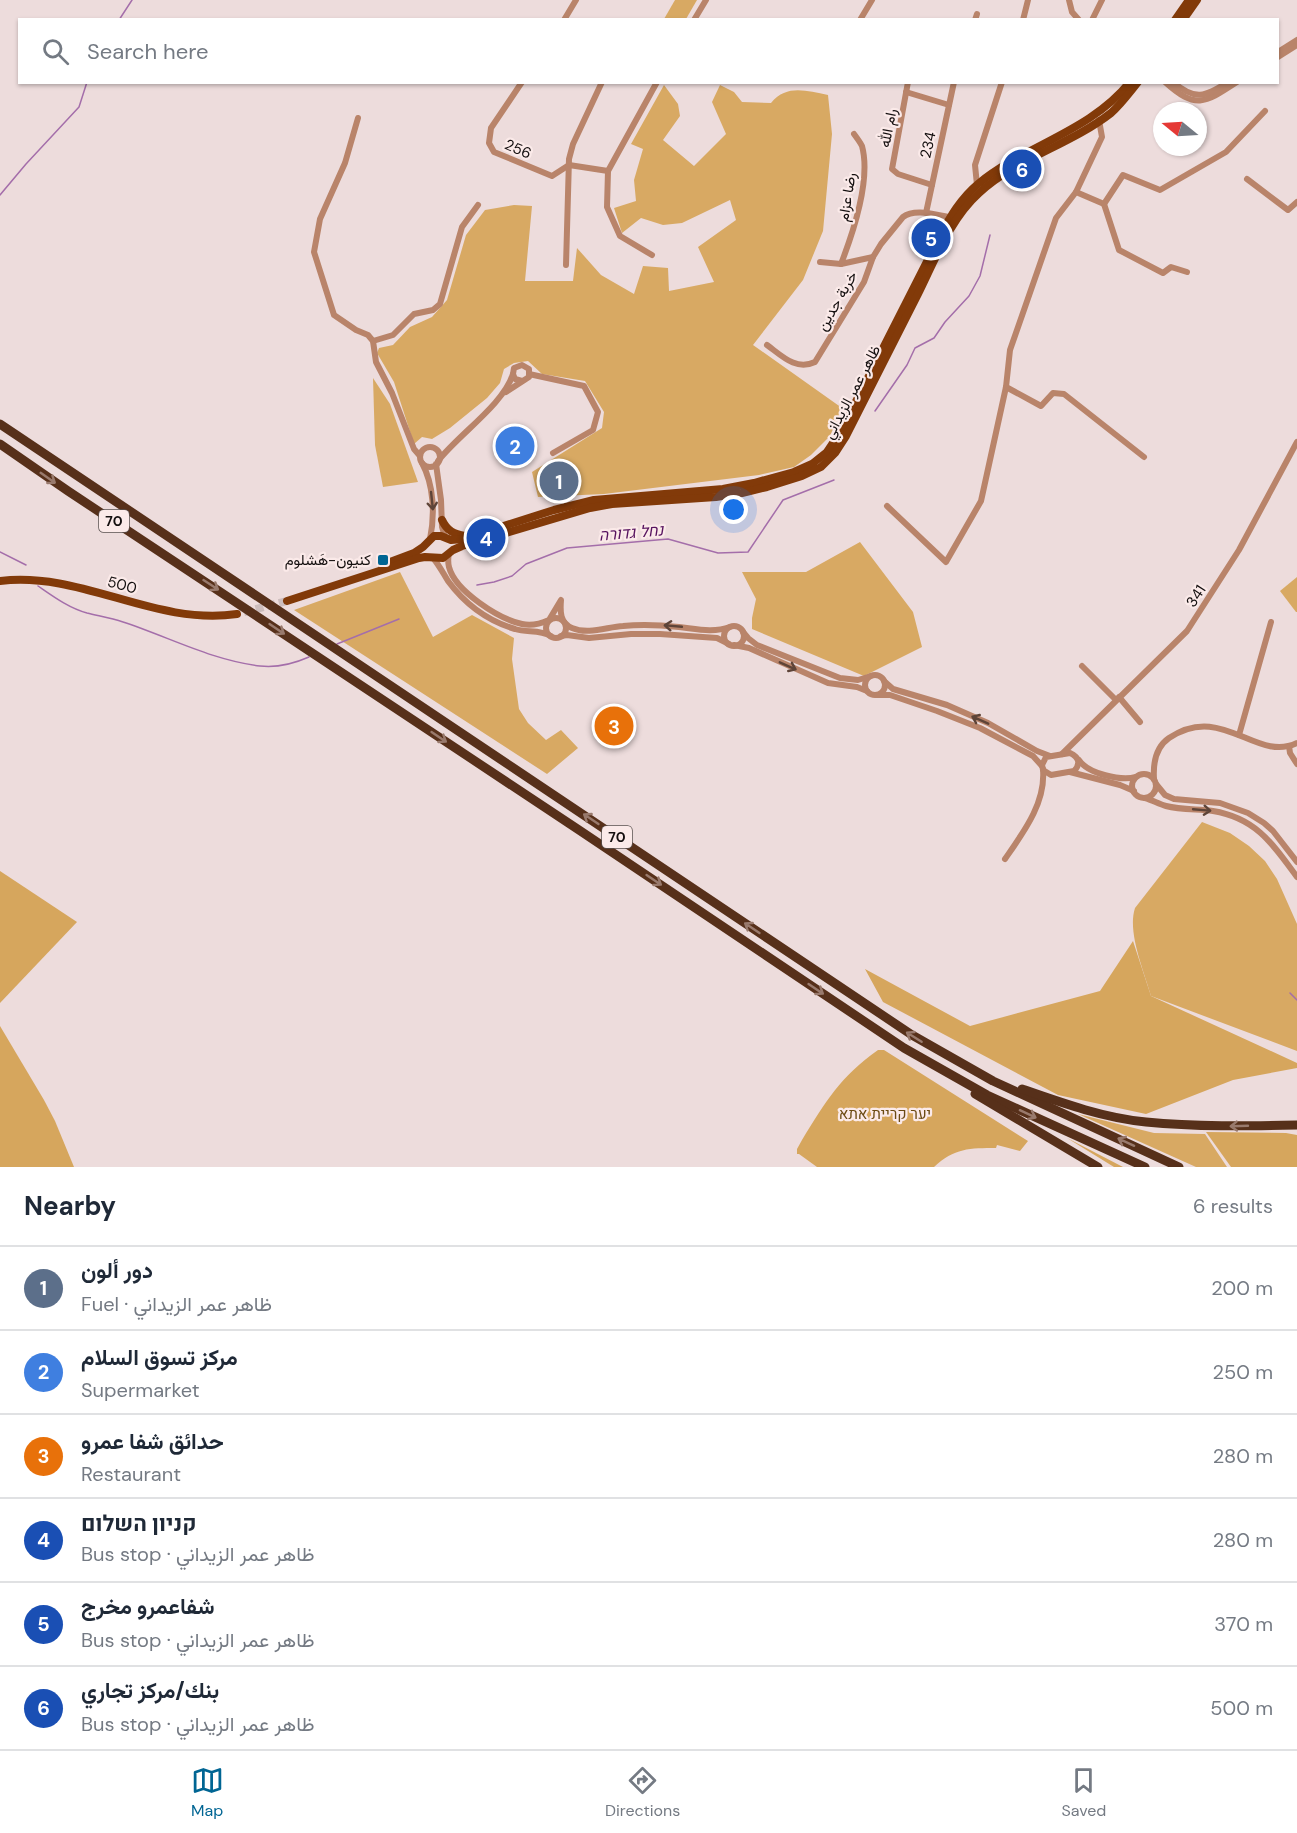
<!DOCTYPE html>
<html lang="en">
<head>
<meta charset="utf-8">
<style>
  :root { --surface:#fff; --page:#f2f2f3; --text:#1f2937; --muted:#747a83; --line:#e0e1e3; --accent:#006593 }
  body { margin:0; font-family:"DM Sans",Vazirmatn,Heebo,sans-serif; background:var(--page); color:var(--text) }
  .compass { position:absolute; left:1153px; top:102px; width:54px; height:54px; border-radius:50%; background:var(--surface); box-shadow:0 2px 4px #0004; rotate:288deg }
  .you { position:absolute; left:734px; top:510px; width:21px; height:21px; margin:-15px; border:4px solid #fff; border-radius:50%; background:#1a73e8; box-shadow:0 0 0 9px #1a73e833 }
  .badge { display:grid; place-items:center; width:39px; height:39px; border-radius:50%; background:var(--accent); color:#fff; font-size:20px; font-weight:700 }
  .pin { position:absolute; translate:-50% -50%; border:3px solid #fff; box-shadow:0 2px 6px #0006 }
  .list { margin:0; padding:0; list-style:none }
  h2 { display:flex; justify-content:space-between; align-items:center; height:78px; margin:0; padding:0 24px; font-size:26px }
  h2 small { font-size:20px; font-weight:400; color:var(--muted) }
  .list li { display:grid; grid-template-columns:39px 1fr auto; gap:18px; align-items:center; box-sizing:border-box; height:84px; padding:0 24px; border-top:2px solid var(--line) }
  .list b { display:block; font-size:22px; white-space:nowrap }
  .list p { margin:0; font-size:20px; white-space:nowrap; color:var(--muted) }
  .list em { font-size:20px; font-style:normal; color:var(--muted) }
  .icon { flex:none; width:33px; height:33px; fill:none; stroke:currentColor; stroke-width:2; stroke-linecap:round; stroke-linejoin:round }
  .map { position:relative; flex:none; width:1297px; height:1167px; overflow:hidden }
  .search { position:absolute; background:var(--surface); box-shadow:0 2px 4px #0004; left:18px; right:18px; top:18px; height:66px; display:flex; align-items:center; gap:15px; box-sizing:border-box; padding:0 21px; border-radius:0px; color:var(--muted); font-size:22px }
  .sheet { height:582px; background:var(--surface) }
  nav { display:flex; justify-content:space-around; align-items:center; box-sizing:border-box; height:84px; border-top:2px solid var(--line); background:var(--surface); font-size:16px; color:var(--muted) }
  nav a { display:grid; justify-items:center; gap:3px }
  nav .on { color:var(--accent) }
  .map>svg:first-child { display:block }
  .green { fill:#d8a963 }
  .forest { fill:#d6a65d }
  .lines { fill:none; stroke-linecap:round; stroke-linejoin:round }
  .stream { stroke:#a46eaa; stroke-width:1.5 }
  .major-tunnel { stroke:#ccbdbd; stroke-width:8; stroke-dasharray:8 4; stroke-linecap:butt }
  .minor { stroke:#b9846a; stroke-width:6 }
  .major { stroke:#823a09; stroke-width:8 }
  .highway { stroke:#57301a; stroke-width:9 }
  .oneway { stroke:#997a6d }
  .oneway2 { stroke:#5e4438 }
  .poi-dot { fill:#006593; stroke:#fbeae9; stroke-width:2 }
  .labels { text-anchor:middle; stroke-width:4.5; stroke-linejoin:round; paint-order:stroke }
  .shield { fill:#fbeae9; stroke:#595150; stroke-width:1.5 }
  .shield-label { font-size:14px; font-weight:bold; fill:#140f0f }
  .street-label { font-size:15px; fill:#140f0f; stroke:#fbeae9 }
  .poi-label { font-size:15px; fill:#140f0f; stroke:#fbeae9; text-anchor:end }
  .park-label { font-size:15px; fill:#6b4a12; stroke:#fbeae9 }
  .water-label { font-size:16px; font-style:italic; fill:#57135f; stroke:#fbeae9 }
</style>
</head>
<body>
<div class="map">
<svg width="1297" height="1167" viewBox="0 0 1297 1167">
  <rect width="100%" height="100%" fill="#eddcdc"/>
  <g class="green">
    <path d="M675,0h22l-11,19h-22z"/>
    <path d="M664,85l14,19 2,12 -17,24 31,26 32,-32 -14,-32 8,-17 14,7 8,10 29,1c16,-19 35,-12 57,-8l4,39 -9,97 -20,49 -50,65 89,63 -12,28 -19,19 -17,12 -35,8 -155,19 -66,3 -6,-25 70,-44 2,-16 -19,-31 -43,-7 -14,-13 -14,2 -10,6 -4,14 -13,15 -37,30 -18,11 -10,-2 -8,7 -20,-62 -17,-29 2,-5 14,-3 17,-18 22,-10 15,-17 19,-65 19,-25 29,-5 18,1 -7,75h48l4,-33 24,27 33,19 9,-28 25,2 1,23 45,-9 -16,-35 38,-27 -6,-20 -48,23 -19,2 -22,-7 -19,15 -8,-25 22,-7 -2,-21 9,-31 -12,-5z"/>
    <path d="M373,378l17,26 28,78 -35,5 -8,-42z"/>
    <path d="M860,542l53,70 9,35 -58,29 -112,-47v-11l4,-19 -14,-27h64z"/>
    <path d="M400,572l33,65 39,-22 42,23 -2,21 7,50 9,14 18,17 15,-10 17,18 -31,26 -253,-164z"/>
    <path d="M1297,577v35h-1l-16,-21z"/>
    <path d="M1202,822l28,11 19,13 16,15 12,18 20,45v127l-146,-55c-7,-25 -24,-64 -16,-88z"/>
    <path d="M1078,1114l76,19 51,1 22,33h-31z"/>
  </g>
  <g class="forest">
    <path d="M0,871l77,51 -77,81z"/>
    <path d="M1133,941l18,55 146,67v5l-64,12 -87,34 -88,-19 -175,-93 -18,-33 105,57 130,-35z"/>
    <path d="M0,1026l44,74 11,21 19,46h-74z"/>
    <path d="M878,1050h6l144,91 -8,10 -23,-6 -1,3c-26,0 -42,0 -62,19h-117l-18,-13h-2v-5l5,-9c24,-39 38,-63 76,-90z"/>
    <path d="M1206,1132l80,1 11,2v32h-66z"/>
    <path d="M1067,1138l56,29h-9z"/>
  </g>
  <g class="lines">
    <g class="stream">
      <path d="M119,20l13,-20"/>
      <path d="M0,195l26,-31 53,-57 8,-25"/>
      <path d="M875,411l32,-46 8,-17 19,-10 11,-16 24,-26 11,-20 10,-41"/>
      <path d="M0,552l26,13"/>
      <path d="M477,585l17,-3 18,-6 14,-12 41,-16 101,-9 50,14 30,-1 35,-52 51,-20"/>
      <path d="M38,586c16,11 31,22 49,27 12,3 24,5 36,9 46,15 88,38 137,44 17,2 33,-2 49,-9"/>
      <path d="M337,644l62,-25"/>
      <path d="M1290,993l7,7"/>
    </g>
    <path class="major-tunnel" d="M244,612l43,-11"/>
    <g class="minor">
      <path d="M1069,0l3,12 7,8"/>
      <path d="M564,20l12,-20"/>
      <path d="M694,20l12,-20"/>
      <path d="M860,20l12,-20"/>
      <path d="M975,20l2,-6"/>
      <path d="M1023,20l5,-20"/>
      <path d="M1092,20l10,-20"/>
      <path d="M1278,52l19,-12"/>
      <path d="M1278,57l19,-12"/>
      <path d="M522,82l-31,46 -2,15 5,9 58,24 17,-11 39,6"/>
      <path d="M908,82l-16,87 6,5 34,11"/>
      <path d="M1165,82c31,28 40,21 72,0"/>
      <path d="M1173,82c22,19 32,15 55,0"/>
      <path d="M906,92l43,13"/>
      <path d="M358,118l-13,45 -25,56 -6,33 20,63 22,15 12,5 5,6 3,21 16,31 22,56 6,7"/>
      <path d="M1099,120l3,17 -26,55 28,12 19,-29 37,15 66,-38 39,-41"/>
      <path d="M1247,179l41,31 9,-8"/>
      <path d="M977,185l-2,-20 27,-83"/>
      <path d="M1104,204l15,46 44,23 8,-6 16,5"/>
      <path d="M926,213l28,-131"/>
      <path d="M652,255l-32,-19 -13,-29 1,-36 49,-89"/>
      <path d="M820,262l21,2 32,-7"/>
      <path d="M841,264c12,-31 30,-85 21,-118 -2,-4 -5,-8 -8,-12"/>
      <path d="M566,265l3,-106 4,-15 29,-62"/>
      <path d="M373,341l20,-6 21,-21 19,-4 7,-6 22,-77 16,-22"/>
      <path d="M767,345c15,11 29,26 48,17l49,-80 9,-25 8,-13 22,-27c12,-9 33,-2 47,0"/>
      <path d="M529,374l55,12 14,26 -5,18 -40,23"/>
      <path d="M1006,387l35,19 12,-13 11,1 80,63"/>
      <path d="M506,392l23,-15v-8l-7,-4 -8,3 -1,6 2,5 7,2"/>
      <circle cx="430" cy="457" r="10"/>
      <path d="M438,461c21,-27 65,-56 75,-87"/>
      <path d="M422,463c12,22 13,52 8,76"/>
      <path d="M436,464l5,36 1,27 3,10"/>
      <path d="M887,506l59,56 35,-61 25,-114 4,-37 46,-132 20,-26"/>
      <path d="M449,553c-1,5 -1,10 0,14 6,24 50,52 73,57 9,2 18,0 27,-4l12,-20c-1,12 -1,23 11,28 16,7 35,-1 51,-2 19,-2 38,-1 56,1 18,2 34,6 51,0"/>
      <path d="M433,558c6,7 10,15 15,23 17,23 40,40 67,48 12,4 24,0 36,7"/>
      <circle cx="556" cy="628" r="10"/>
      <circle cx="734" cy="636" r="10"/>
      <path d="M743,632l5,6 9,7 83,33 18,2 13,-4"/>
      <path d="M561,636l6,-1 22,3 42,-4h29l57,4 12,6"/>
      <path d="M734,645l15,3 79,35 29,4 10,4"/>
      <path d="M1082,666l34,34"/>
      <circle cx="875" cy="685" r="10"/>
      <path d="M884,681l9,8 54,16 41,18 49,28 13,5"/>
      <path d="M877,695h13l47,16 43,17 53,28 9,10"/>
      <path d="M1119,697l21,25"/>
      <path d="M1239,735l32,-113"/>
      <path d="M1289,746l1,7 7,11"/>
      <path d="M1070,753c9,4 11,11 4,18l-23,4 -8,-5 -1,-5 4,-8z"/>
      <path d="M1062,754l125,-123 52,-81 58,-108"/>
      <path d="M1079,760c9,14 42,21 57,17"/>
      <path d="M1070,772l50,13 14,6"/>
      <circle cx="1144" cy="786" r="12"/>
      <path d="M1154,779c-1,-15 2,-32 15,-41 53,-36 87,25 128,5"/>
      <path d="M1156,784l9,11 9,4 46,4 28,10 16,10 9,8 24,31"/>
      <path d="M1145,798c7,2 14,6 21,8 15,4 31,3 47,5 43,7 60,33 84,66"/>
      <path d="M1005,859c18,-26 41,-56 38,-90"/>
    </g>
    <g class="major">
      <path d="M1175,20l14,-20"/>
      <path d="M1183,20l14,-20"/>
      <path d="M442,520c5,11 12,14 23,16"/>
      <path d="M382,565l32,-12 9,-6 11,-11h7l10,4 12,-1 91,-29 40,-10 129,-11 31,-6 40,-11 18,-8 15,-12 14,-21 99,-195c10,-19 21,-38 38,-52 47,-39 112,-52 152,-102"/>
      <path d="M0,581c83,-10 153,45 237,33"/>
      <path d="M287,601l132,-43 6,-1 18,1 10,-8 9,-4 128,-38 22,-4 104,-7 26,-4 25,-6 35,-11 19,-9 14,-14 11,-17c24,-48 48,-95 72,-142 17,-34 32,-75 61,-101 38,-35 91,-48 132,-80 10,-9 18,-20 27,-31"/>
    </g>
    <g class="highway">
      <path d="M0,424l912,611 81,46 186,86"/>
      <path d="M0,444l68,47 511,339 325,218 83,47 158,72"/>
      <path d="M1022,1089c40,14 82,29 124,33 50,5 101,4 151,3"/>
      <path d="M975,1094l123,73"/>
    </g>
  </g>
  <defs><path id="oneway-shaft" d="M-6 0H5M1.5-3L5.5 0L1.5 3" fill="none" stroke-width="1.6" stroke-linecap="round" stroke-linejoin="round" transform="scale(1.5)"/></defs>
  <g class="oneway">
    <use href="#oneway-shaft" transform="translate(48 478) rotate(35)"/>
    <use href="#oneway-shaft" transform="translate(211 585) rotate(33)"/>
    <use href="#oneway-shaft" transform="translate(277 629) rotate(34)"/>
    <use href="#oneway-shaft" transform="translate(439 737) rotate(34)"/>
    <use href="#oneway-shaft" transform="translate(591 819) rotate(-146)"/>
    <use href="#oneway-shaft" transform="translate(654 880) rotate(34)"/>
    <use href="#oneway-shaft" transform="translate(752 928) rotate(-146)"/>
    <use href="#oneway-shaft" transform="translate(816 989) rotate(34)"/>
    <use href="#oneway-shaft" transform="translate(914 1037) rotate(-148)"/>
    <use href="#oneway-shaft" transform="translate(1028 1114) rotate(25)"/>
    <use href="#oneway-shaft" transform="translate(1239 1126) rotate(178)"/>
    <use href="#oneway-shaft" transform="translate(1126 1142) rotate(-155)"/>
  </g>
  <g class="oneway2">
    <use href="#oneway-shaft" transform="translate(432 501) rotate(84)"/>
    <use href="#oneway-shaft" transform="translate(673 626) rotate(-175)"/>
    <use href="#oneway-shaft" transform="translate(788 666) rotate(24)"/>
    <use href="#oneway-shaft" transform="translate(980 720) rotate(-156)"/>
    <use href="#oneway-shaft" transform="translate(1202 810) rotate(5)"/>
  </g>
  <rect class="poi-dot" x="377" y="554" width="12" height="12" rx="3"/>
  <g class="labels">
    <g class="shield">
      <rect x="99" y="510" width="30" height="22" rx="4.5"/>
      <rect x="602" y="826" width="30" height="22" rx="4.5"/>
    </g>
    <g class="shield-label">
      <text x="114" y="526">70</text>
      <text x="617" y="842">70</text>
    </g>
    <g class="street-label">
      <text transform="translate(888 128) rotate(-79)" y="5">رام الله</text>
      <text transform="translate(928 145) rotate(-78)" y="5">234</text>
      <text transform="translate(518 149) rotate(23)" y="5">256</text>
      <text transform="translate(847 197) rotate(-81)" y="5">رضا عزام</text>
      <text transform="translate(837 301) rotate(-60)" y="5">خربة جدين</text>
      <text transform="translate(852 392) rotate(-62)" y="5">ظاهر عمر الزيداني</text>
      <text transform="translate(122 585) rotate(15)" y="5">500</text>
      <text transform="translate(1196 596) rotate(-57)" y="5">341</text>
    </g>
    <g class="poi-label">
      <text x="371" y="565">كنيون-هَشلوم</text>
    </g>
    <g class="park-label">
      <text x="885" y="1119">יער קריית אתא</text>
    </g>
    <g class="water-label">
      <text transform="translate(631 532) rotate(-5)" y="6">נחל גדורה</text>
    </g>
  </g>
</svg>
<svg class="compass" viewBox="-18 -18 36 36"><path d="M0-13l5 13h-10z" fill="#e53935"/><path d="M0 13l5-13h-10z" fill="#747a83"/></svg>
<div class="you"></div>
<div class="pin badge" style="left:559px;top:481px;background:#5c6f8a">1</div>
<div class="pin badge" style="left:515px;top:446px;background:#3f7fe0">2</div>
<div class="pin badge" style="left:614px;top:726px;background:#e8710a">3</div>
<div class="pin badge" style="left:486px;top:538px;background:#1a4fb4">4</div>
<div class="pin badge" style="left:931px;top:238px;background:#1a4fb4">5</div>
<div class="pin badge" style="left:1022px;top:169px;background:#1a4fb4">6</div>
<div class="search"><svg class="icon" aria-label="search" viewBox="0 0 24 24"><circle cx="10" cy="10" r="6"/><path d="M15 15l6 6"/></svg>Search here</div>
</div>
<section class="sheet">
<h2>Nearby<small>6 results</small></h2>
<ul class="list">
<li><span class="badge" style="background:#5c6f8a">1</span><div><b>دور ألون</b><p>Fuel · ظاهر عمر الزيداني</p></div><em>200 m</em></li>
<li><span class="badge" style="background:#3f7fe0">2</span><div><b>مركز تسوق السلام</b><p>Supermarket</p></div><em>250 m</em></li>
<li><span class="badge" style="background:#e8710a">3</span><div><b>حدائق شفا عمرو</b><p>Restaurant</p></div><em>280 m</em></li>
<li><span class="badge" style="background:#1a4fb4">4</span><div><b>קניון השלום</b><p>Bus stop · ظاهر عمر الزيداني</p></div><em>280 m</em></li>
<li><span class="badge" style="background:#1a4fb4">5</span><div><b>شفاعمرو مخرج</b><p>Bus stop · ظاهر عمر الزيداني</p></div><em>370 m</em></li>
<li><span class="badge" style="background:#1a4fb4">6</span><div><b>بنك/مركز تجاري</b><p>Bus stop · ظاهر عمر الزيداني</p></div><em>500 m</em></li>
</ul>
</section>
<nav>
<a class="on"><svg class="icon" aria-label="map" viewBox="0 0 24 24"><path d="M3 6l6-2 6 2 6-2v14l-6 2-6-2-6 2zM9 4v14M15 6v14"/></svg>Map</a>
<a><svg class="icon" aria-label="directions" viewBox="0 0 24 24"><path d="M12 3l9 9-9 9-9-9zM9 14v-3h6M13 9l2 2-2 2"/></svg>Directions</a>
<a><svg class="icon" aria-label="saved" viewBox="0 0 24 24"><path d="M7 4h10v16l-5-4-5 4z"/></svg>Saved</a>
</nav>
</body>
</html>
